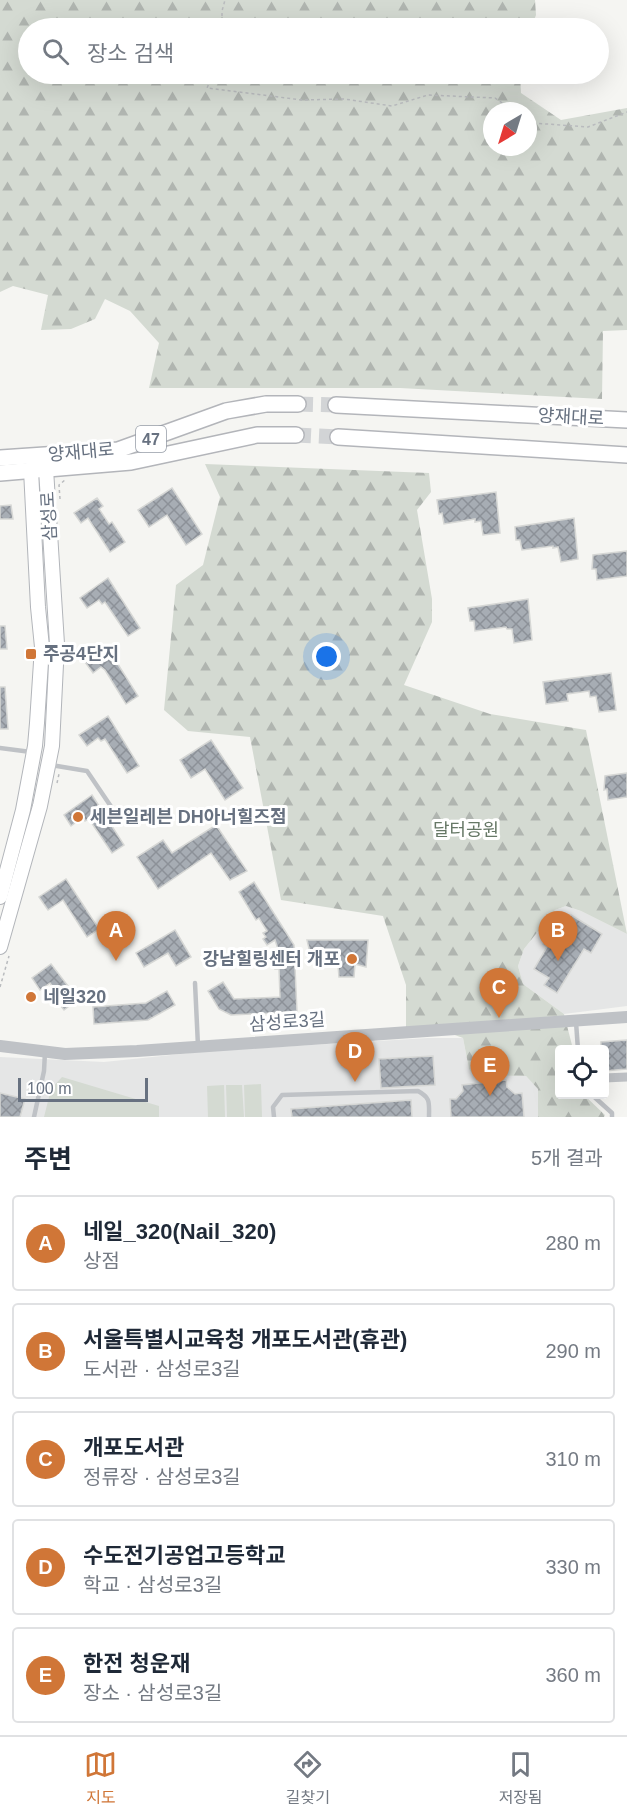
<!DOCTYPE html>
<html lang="ko">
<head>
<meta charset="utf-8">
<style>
  :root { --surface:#fff; --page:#f6f6f7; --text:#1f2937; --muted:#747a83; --line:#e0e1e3; --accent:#d07637 }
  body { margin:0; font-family:Helvetica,"Noto Sans KR",sans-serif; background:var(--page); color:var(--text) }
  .controls { position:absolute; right:18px; bottom:18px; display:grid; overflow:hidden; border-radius:6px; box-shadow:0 6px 24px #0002 }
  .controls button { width:54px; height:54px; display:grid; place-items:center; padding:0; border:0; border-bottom:2px solid var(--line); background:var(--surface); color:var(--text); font:30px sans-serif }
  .compass { position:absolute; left:483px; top:102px; width:54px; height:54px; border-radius:50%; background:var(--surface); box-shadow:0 6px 24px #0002; rotate:218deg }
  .scale { position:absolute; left:18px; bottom:15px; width:130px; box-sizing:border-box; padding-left:6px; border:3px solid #677180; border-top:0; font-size:16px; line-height:21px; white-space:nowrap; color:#677180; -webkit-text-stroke:4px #fff; paint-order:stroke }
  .you { position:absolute; left:327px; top:657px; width:21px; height:21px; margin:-15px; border:4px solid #fff; border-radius:50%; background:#1a73e8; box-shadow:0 0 0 9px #1a73e833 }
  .badge { display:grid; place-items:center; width:39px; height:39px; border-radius:50%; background:var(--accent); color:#fff; font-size:20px; font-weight:700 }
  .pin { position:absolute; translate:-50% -50px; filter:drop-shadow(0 2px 3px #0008) }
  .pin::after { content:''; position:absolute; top:32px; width:21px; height:18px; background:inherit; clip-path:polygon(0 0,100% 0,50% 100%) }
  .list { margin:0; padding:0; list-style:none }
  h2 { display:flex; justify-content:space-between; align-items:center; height:78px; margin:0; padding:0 24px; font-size:26px }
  h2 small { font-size:20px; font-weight:400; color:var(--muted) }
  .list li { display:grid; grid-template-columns:39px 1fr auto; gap:18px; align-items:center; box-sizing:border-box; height:96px; margin:0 12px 12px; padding:0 12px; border:2px solid var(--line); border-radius:6px }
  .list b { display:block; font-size:22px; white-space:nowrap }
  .list p { margin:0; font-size:20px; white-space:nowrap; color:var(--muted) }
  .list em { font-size:20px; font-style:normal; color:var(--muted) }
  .icon { flex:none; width:33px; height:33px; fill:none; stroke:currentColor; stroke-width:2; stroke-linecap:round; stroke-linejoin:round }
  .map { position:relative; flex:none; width:627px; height:1117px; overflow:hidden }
  .search { position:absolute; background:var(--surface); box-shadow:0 6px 24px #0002; left:18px; right:18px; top:18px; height:66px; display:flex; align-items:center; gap:15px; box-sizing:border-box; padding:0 21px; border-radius:33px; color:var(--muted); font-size:22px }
  .sheet { height:618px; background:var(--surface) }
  nav { display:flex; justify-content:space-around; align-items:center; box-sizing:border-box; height:84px; border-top:2px solid var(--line); background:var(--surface); font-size:16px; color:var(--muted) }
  nav a { display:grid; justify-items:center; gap:3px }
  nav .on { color:var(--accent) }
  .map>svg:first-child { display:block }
  .built { fill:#e5e6e6 }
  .forest { fill:url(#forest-firs); fill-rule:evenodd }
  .garden { fill:#d4dad2 }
  .building { fill:url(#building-cross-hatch); stroke:#d6d7d5; stroke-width:1.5 }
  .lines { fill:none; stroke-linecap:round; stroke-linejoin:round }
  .primary-tunnel { stroke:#d2d4d6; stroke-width:15; stroke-dasharray:15 8; stroke-linecap:butt }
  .secondary-casing { stroke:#b2b5ba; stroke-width:16 }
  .primary-casing { stroke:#b3b5ba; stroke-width:18 }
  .path { stroke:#b9bbbe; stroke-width:1.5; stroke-dasharray:3 3; stroke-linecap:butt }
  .service { stroke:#bfc2c6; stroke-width:4.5 }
  .minor { stroke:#bfc2c6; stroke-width:9 }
  .tertiary { stroke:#bfc2c6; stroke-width:12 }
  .secondary { stroke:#fff; stroke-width:14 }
  .primary { stroke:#fff; stroke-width:15 }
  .poi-dot { fill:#d07637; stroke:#fff; stroke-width:2 }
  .labels { text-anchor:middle; stroke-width:6; stroke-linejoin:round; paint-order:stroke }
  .shield { fill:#fff; stroke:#959ca6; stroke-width:1.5 }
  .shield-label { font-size:16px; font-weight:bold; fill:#677180 }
  .street-label { font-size:18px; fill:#677180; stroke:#fff }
  .poi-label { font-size:18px; font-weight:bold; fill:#677180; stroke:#fff; text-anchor:start }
  .park-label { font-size:18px; fill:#667866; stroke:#fff }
</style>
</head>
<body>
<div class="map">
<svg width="627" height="1117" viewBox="0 0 627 1117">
  <defs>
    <pattern id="forest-firs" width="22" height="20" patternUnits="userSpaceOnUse" patternTransform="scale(1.5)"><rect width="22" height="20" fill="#d4dad2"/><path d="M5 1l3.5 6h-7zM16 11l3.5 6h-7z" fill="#b0b5b0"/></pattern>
    <pattern id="building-cross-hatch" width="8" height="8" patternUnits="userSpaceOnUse" patternTransform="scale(1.5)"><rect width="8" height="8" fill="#a7adb4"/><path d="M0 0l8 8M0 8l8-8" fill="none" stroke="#8c9198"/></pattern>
  </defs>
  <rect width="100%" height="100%" fill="#f5f5f2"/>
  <g class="built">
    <path d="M566,906l15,5 46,23v72l-63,8 -41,-30 -5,-18 6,-17 31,-39z"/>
    <path d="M428,1038h35l6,31 4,6 53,1 12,12v29h-538v-60l104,5 106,-11z"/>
  </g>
  <g class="forest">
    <path d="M0,0h535l1,15 -5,13h-503v46h492l1,19 40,27 66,-12v222l-24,1 -1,68 -202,-11h-251l10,-45 -29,-32 -25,-12 -10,20 -24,10 -30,1 7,-35 -35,-9 -13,6zM492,111h36v36h-36z"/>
    <path d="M205,464l224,9 2,19 -14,18 15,89v23l-28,63 86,29 96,16 41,204 -46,-23 -15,-5 -11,4 -31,39 -6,17 5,18 41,30 9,35 -13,1v44l24,1 21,20 -1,2h-66v-28l-12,-13 -53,-1 -4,-6 -6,-31 -22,-8 -35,-2v-43l-23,-69 -102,-16 -31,-163 -62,-6 -24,-21 12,-125 27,-20 17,-68z"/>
  </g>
  <g class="garden">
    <path d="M62,1077l97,29v11h-115l7,-28z"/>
    <path d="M261,1084l1,33h-17l-1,-32z"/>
    <path d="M224,1085l1,32h-17l-1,-31z"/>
    <path d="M226,1085h16l2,32h-17z"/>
  </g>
  <g class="building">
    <path d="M172,488l30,46 -16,11 -19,-30 -18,12 -11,-17z"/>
    <path d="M496,492l4,41 -17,2 -2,-14 -6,1v-3l-31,5 -2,-11 -3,1 -2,-14z"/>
    <path d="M97,498l6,8 -4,3 10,15 3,-2 13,20 -15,10 -22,-34 -7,5 -7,-10z"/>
    <path d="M11,505l2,14h-13v-13z"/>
    <path d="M574,518l4,41 -17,3 -3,-15 -5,1v-2l-31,4 -2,-10h-4l-1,-13z"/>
    <path d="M627,551v25l-30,4 -1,-11h-4l1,-14z"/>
    <path d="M108,578l32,50 -12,8 -23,-34 -3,2 -3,-4 -12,8 -7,-10z"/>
    <path d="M528,599l4,41 -18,3 -2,-14h-5l-1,-2 -31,4 -1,-10h-4l-2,-13z"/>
    <path d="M0,626h5l2,23h-7z"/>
    <path d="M107,647l31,49 -12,8 -21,-34 -4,-3 -8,6 -8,-11z"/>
    <path d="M611,673l5,37 -17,2 -3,-16 -6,1 -1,-6 -22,3 1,7 -22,3 -3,-22z"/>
    <path d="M0,687h5l3,42h-8z"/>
    <path d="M108,716l31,50 -12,7 -22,-34 -4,2 -3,-3 -11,8 -8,-11z"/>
    <path d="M211,740l32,48 -18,12 -20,-31 -14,9 -11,-18z"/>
    <path d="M627,773v24l-19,3 -1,-11 -3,1 1,-14z"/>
    <path d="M92,795l32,50 -12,8 -23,-34 -4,2 -2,-4 -12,9 -7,-11z"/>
    <path d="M216,825l31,46 -17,9 -19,-27 -53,36 -21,-32 26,-17 9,13z"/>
    <path d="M66,879l33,50 -12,8 -24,-37 -15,10 -9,-13z"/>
    <path d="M254,882l40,63 3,67 -66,3 -12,-6 -11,-18 15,-9 11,17 46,-2 -1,-28h-4v-11h3v-9l-3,-9 -8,5 -4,-6 3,-2 -3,-4 4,-2 -8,-13 -3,2 -17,-28z"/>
    <path d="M571,915l31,19 -11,19 -7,-4 -27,44 -13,-8 5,-7 -15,-9 13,-22 -4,-3 16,-26 8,5z"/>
    <path d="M175,930l16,27 -15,9 -8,-13 -24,14 -8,-14z"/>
    <path d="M307,940h61l-2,27 -11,-3 -1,13h-15l-2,-24h-27z"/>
    <path d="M51,964l27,35 -14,11 -10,-13 4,-3 -8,-11 -10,7 -8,-12z"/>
    <path d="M167,991l8,14 -27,15 -54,4 -1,-17 53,-4z"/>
    <path d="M627,1040v29l-23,2v-21h-3v-8z"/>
    <path d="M433,1056l2,29 -54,3 -2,-29z"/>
    <path d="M506,1080l1,7 8,7 7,-1 2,24h-73l-1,-18h6l7,-8 -1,-6z"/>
    <path d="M0,1093l25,6 -5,18h-20z"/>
    <path d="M411,1100l1,17h-120l-1,-8z"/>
  </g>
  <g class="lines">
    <g class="primary-tunnel">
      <path d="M298,404l38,1"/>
      <path d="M296,435l42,2"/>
    </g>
    <g class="secondary-casing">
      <g id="secondary">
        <path d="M0,897l23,-87 12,-64 2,-23 5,-76 -4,-40 -7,-137 5,-10"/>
        <path d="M0,947l40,-141 12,-60 5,-102 -11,-175 -5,-9"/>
      </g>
    </g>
    <g class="primary-casing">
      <g id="primary">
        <path d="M336,405l291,15"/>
        <path d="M338,437l289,18"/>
        <path d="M0,458l118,-8 108,-39 40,-7h32"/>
        <path d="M0,473l131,-11 126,-27h39"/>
      </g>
    </g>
    <g class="path">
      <path d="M222,28v-17l3,-11"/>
      <path d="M213,74l-6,14 95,12 42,-1 48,7 36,-11 67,3 19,13"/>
      <path d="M528,120l5,3 55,4 39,-15"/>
      <path d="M60,499l-1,-14 6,-5"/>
      <path d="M57,783l2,-9"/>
      <path d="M0,987l9,-31"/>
    </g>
    <g class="service">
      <path d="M0,748l31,4"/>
      <path d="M51,765l36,6 25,37"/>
      <path d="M195,983l3,63"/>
      <path d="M576,1022l2,28"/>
      <path d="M591,1094l21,19v4"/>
      <path d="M34,1117l10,-46 1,-19"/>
      <path d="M274,1117l-1,-10 9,-12 136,-4c13,7 11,12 11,26"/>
    </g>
    <path class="minor" d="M604,1078l23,-1"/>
    <path class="tertiary" d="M0,1046l65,8 72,-3 490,-34"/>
    <use href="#secondary" class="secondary"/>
    <use href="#primary" class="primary"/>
  </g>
  <g class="poi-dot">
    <rect x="25" y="648" width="12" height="12" rx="3"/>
    <circle cx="78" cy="817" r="6"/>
    <circle cx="352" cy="959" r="6"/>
    <circle cx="31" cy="997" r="6"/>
  </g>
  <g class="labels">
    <rect class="shield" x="136" y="426" width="30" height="26" rx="4.5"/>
    <g class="shield-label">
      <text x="151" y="445">47</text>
    </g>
    <g class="street-label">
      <text transform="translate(571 417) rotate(3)" y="6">양재대로</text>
      <text transform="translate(81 452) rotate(-5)" y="6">양재대로</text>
      <text transform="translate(49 516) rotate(-93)" y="6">삼성로</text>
      <text transform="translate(287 1022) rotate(-4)" y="6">삼성로3길</text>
    </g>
    <g class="poi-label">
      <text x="43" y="660">주공4단지</text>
      <text x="90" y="823">세븐일레븐 DH아너힐즈점</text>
      <text x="340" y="965" text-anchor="end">강남힐링센터 개포</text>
      <text x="43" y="1003">네일320</text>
    </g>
    <g class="park-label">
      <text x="466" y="836">달터공원</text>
    </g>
  </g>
</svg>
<div class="controls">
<button><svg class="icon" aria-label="locate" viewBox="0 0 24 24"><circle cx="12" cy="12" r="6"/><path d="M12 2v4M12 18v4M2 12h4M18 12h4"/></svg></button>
</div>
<svg class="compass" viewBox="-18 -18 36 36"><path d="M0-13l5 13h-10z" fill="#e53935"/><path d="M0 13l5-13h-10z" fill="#747a83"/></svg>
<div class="scale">100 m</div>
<div class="you"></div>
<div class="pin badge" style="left:116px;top:961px">A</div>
<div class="pin badge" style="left:558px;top:961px">B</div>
<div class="pin badge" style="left:499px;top:1018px">C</div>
<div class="pin badge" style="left:355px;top:1082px">D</div>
<div class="pin badge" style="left:490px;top:1096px">E</div>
<div class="search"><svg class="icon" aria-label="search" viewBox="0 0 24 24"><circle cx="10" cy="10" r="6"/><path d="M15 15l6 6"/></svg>장소 검색</div>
</div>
<section class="sheet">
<h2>주변<small>5개 결과</small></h2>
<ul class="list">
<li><span class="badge">A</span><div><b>네일_320(Nail_320)</b><p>상점</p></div><em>280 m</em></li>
<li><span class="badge">B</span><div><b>서울특별시교육청 개포도서관(휴관)</b><p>도서관 · 삼성로3길</p></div><em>290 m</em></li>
<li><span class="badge">C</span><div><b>개포도서관</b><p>정류장 · 삼성로3길</p></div><em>310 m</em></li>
<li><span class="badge">D</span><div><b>수도전기공업고등학교</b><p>학교 · 삼성로3길</p></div><em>330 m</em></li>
<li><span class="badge">E</span><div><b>한전 청운재</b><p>장소 · 삼성로3길</p></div><em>360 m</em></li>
</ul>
</section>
<nav>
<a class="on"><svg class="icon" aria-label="map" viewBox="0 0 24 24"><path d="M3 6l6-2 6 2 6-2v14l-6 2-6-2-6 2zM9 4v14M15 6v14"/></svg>지도</a>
<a><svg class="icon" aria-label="directions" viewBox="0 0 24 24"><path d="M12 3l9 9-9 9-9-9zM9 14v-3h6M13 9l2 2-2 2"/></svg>길찾기</a>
<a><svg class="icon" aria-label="saved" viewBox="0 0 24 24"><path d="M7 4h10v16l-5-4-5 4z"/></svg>저장됨</a>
</nav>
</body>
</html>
